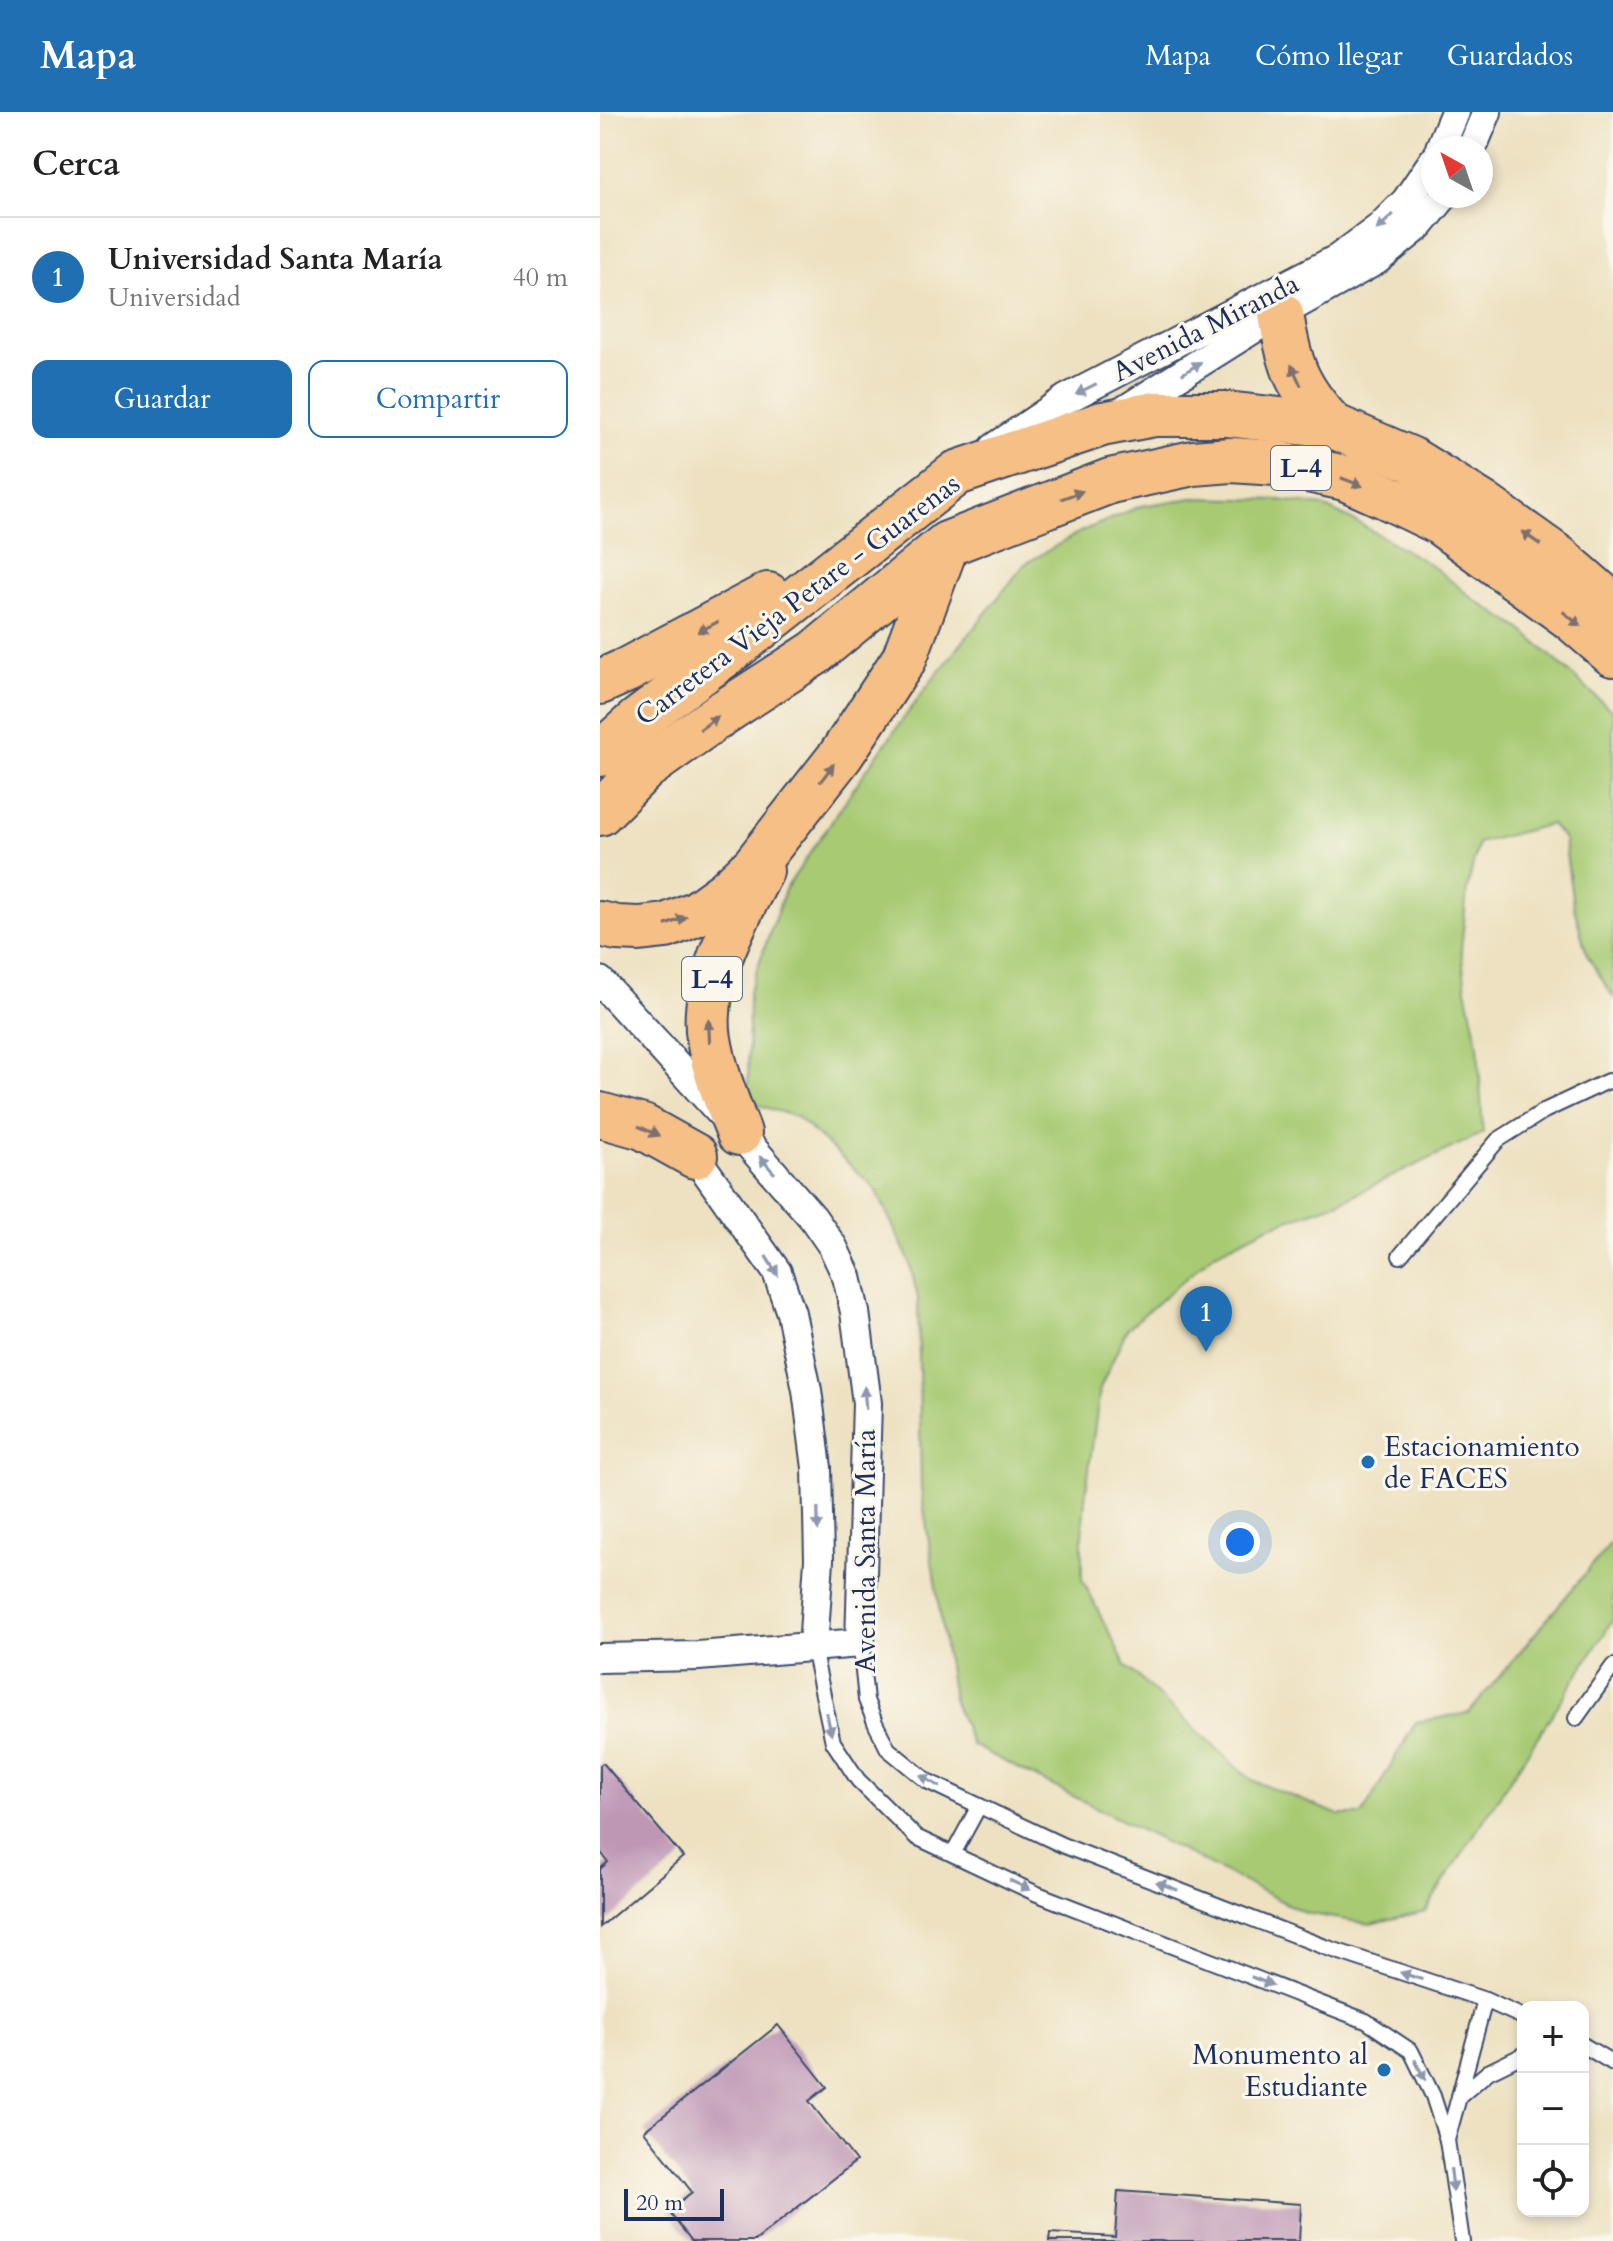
<!DOCTYPE html>
<html lang="es">
<head>
<meta charset="utf-8">
<style>
  :root { --surface:#fff; --page:#f2f2f2; --text:#222; --muted:#767676; --line:#e0e0e0; --accent:#1f6fb2 }
  body { margin:0; font-family:Cardo,serif; background:var(--page); color:var(--text) }
  .controls { position:absolute; right:24px; bottom:24px; display:grid; overflow:hidden; border-radius:16px; box-shadow:0 4px 12px #0003 }
  .controls button { width:72px; height:72px; display:grid; place-items:center; padding:0; border:0; border-bottom:2px solid var(--line); background:var(--surface); color:var(--text); font:40px sans-serif }
  .compass { position:absolute; left:821px; top:24px; width:72px; height:72px; border-radius:50%; background:var(--surface); box-shadow:0 4px 12px #0003; rotate:320deg }
  .scale { position:absolute; left:24px; bottom:20px; width:100px; box-sizing:border-box; padding-left:8px; border:4px solid #1b2f5e; border-top:0; font-size:22px; line-height:28px; white-space:nowrap; color:#1b2f5e; -webkit-text-stroke:6px #fbf7ec; paint-order:stroke }
  .you { position:absolute; left:640px; top:1430px; width:28px; height:28px; margin:-20px; border:6px solid #fff; border-radius:50%; background:#1a73e8; box-shadow:0 0 0 12px #1a73e833 }
  .badge { display:grid; place-items:center; width:52px; height:52px; border-radius:50%; background:var(--accent); color:#fff; font-size:26px; font-weight:700 }
  .pin { position:absolute; translate:-50% -66px; filter:drop-shadow(0 2px 4px #0008) }
  .pin::after { content:''; position:absolute; top:42px; width:28px; height:24px; background:inherit; clip-path:polygon(0 0,100% 0,50% 100%) }
  .list { margin:0; padding:0; list-style:none }
  h2 { display:flex; justify-content:space-between; align-items:center; height:104px; margin:0; padding:0 32px; font-size:34px }
  h2 small { font-size:26px; font-weight:400; color:var(--muted) }
  .list li { display:grid; grid-template-columns:52px 1fr auto; gap:24px; align-items:center; box-sizing:border-box; height:120px; padding:0 32px; border-top:2px solid var(--line) }
  .list b { display:block; font-size:30px; white-space:nowrap }
  .list p { margin:0; font-size:26px; white-space:nowrap; color:var(--muted) }
  .list em { font-size:26px; font-style:normal; color:var(--muted) }
  .actions { display:flex; gap:16px; padding:24px 32px }
  .actions a { flex:1; padding:18px 0; border:2px solid var(--accent); border-radius:16px; text-align:center; font-size:28px; color:var(--accent) }
  .actions .main { background:var(--accent); color:#fff }
  .icon { flex:none; width:44px; height:44px; fill:none; stroke:currentColor; stroke-width:2; stroke-linecap:round; stroke-linejoin:round }
  .map { position:relative; flex:none; width:1013px; height:2129px; overflow:hidden }
  header { display:flex; align-items:center; gap:48px; box-sizing:border-box; height:112px; padding:0 40px; background:var(--accent); color:#fff }
  header strong { font-size:38px }
  nav { display:flex; gap:44px; margin-inline-start:auto; font-size:28px }
  main { display:flex }
  aside { flex:1; background:var(--surface) }
  .map>svg:first-child { display:block }
  .green { fill:#a8ca73; stroke:#627c68; stroke-width:2 }
  .building { fill:#be97b5 }
  .lines { fill:none; stroke-linecap:round; stroke-linejoin:round }
  .lane-casing { stroke:#3a4a6d; stroke-width:18 }
  .street-casing { stroke:#3a4a6d; stroke-width:32 }
  .primary-casing { stroke:#3a4a6d; stroke-width:48 }
  .lane { stroke:#fff; stroke-width:14 }
  .street { stroke:#fff; stroke-width:28 }
  .primary { stroke:#f5bf86; stroke-width:44 }
  .oneway { fill:#8d97ae }
  .oneway2 { fill:#7d7070 }
  .poi-dot { fill:#1f6fb2; stroke:#fbf7ec; stroke-width:3 }
  .labels { text-anchor:middle; stroke-width:6; stroke-linejoin:round; paint-order:stroke }
  .shield { fill:#fbf7ec; stroke:#5e6b89; stroke-width:2 }
  .shield-label { font-size:26px; font-weight:bold; fill:#1b2f5e }
  .street-label { font-size:28px; fill:#1b2f5e; stroke:#fbf7ec }
  .poi-label { font-size:28px; fill:#1b2f5e; stroke:#fbf7ec; text-anchor:start }
</style>
</head>
<body>
<header>
<strong>Mapa</strong>
<nav><a>Mapa</a><a>Cómo llegar</a><a>Guardados</a></nav>
</header>
<main>
<aside>
<h2>Cerca<small></small></h2>
<ul class="list">
<li><span class="badge">1</span><div><b>Universidad Santa María</b><p>Universidad</p></div><em>40 m</em></li>
</ul>
<div class="actions"><a class="main">Guardar</a><a>Compartir</a></div>
</aside>
<div class="map">
<svg width="1013" height="2129" viewBox="0 0 1013 2129">
  <rect width="100%" height="100%" fill="#fbf7ec"/>
  <filter id="ink" filterUnits="userSpaceOnUse"><feTurbulence type="fractalNoise" baseFrequency=".0125" numOctaves="2"/><feDisplacementMap in="SourceGraphic" scale="16" xChannelSelector="R" yChannelSelector="G"/><feConvolveMatrix kernelMatrix="1 2 1 2 8 2 1 2 1" color-interpolation-filters="sRGB"/></filter>
  <filter id="wash" filterUnits="userSpaceOnUse"><feTurbulence type="fractalNoise" baseFrequency=".006" numOctaves="4" result="noise"/><feDisplacementMap in="SourceGraphic" scale="32" xChannelSelector="R" yChannelSelector="G"/><feGaussianBlur stdDeviation="1.8" result="paint"/><feColorMatrix in="noise" values="0 0 0 0 0 0 0 0 0 0 0 0 0 0 0 0 0 1.4 0 .05"/><feComposite in="paint" operator="in"/></filter>
  <g filter="url(#wash)">
    <rect width="100%" height="100%" fill="#ede1c1"/>
    <path class="green" d="M593,386l86,2 44,6 37,18 71,41 44,35 46,29 92,83v285l-26,-42 -14,-51 -9,-65 -13,-15 -73,19 -11,47 -6,59 5,40 12,56 5,88 -146,70 -69,24 -53,26 -88,76 -27,59 -15,111 -3,37v43l44,87 125,114 88,35h23l54,-93 53,-9 144,-173v80l-188,291 -55,13 -65,-11 -333,-168 -19,-46 -32,-210 -3,-191 -9,-38 -34,-72 -78,-71 -49,-15 1,-110 36,-102 78,-115 59,-82 103,-129 57,-33 59,-25z"/>
    <g id="blocks">
      <g class="building">
        <path d="M3,1651l80,94 -83,70v-58l8,-7 -8,-11v-86z"/>
        <path d="M178,1913l49,62 -18,14 47,60 -101,80h-63l-24,-30 24,-19 -48,-61z"/>
        <path d="M518,2079l183,13 -2,37h-250l1,-8 65,4z"/>
      </g>
    </g>
  </g>
  <g filter="url(#ink)">
    <use href="#blocks" fill-opacity="0" stroke="#3a4a6d" stroke-width="2"/>
    <g class="lines">
      <g class="lane-casing">
        <g id="lane">
          <path d="M800,1144l98,-116 46,-29 64,-30 5,1"/>
          <path d="M260,1531l6,57 10,25 12,24 39,32 135,64 263,102 160,53 38,17"/>
          <path d="M213,1536l20,94 25,38 58,57 119,56 331,128 45,30 22,45 14,44"/>
          <path d="M976,1606l37,-52"/>
          <path d="M353,1742l26,-48"/>
          <path d="M983,1933l30,18"/>
          <path d="M859,1984l26,-96"/>
          <path d="M862,2129l-15,-101 12,-43 29,-25 35,-17"/>
        </g>
      </g>
      <g class="street-casing">
        <g id="street">
          <path d="M840,36l15,-36"/>
          <path d="M872,36l15,-36"/>
          <path d="M523,299l135,-85 119,-66 43,-35 24,-29"/>
          <path d="M394,336l72,-49 271,-140 42,-31 27,-27 27,-40"/>
          <path d="M0,869l139,152 74,85 20,29 14,30 8,35 12,91 -7,240 -162,13 -98,2"/>
          <path d="M95,1044l82,116 14,41 16,77 10,78 2,92 -6,88"/>
        </g>
      </g>
      <g class="primary-casing">
        <g id="primary">
          <path d="M681,202c8,51 16,74 52,112"/>
          <path d="M0,570l27,-12 141,-75"/>
          <path d="M0,642l38,-34 100,-75 219,-172 145,-49 53,-10h71l107,12 77,33 73,45 76,54 54,47"/>
          <path d="M0,701l45,-45 76,-54 94,-61 132,-109 163,-63 83,-18 38,-3 45,3 69,15 40,18 54,26 132,96 42,36"/>
          <path d="M0,812l17,4 22,1 27,-3 31,-13 29,-21 28,-26 87,-111 63,-96 42,-113"/>
          <path d="M0,1003l43,12 52,29"/>
          <path d="M139,1021c-12,-31 -25,-62 -30,-94 -9,-56 27,-120 52,-168"/>
        </g>
      </g>
      <use href="#lane" class="lane"/>
      <use href="#street" class="street"/>
      <use href="#primary" class="primary"/>
    </g>
    <defs><path id="oneway-solid" d="M-6-.8H1V-3.2L6.5 0L1 3.2V.8H-6Z" transform="scale(2)"/></defs>
    <g class="oneway">
      <use href="#oneway-solid" transform="translate(785 110) rotate(137)"/>
      <use href="#oneway-solid" transform="translate(592 256) rotate(-32)"/>
      <use href="#oneway-solid" transform="translate(486 277) rotate(153)"/>
      <use href="#oneway-solid" transform="translate(167 1053) rotate(-131)"/>
      <use href="#oneway-solid" transform="translate(172 1154) rotate(58)"/>
      <use href="#oneway-solid" transform="translate(265 1286) rotate(-94)"/>
      <use href="#oneway-solid" transform="translate(218 1407) rotate(89)"/>
      <use href="#oneway-solid" transform="translate(229 1612) rotate(78)"/>
      <use href="#oneway-solid" transform="translate(330 1669) rotate(-149)"/>
      <use href="#oneway-solid" transform="translate(420 1773) rotate(25)"/>
      <use href="#oneway-solid" transform="translate(567 1774) rotate(-159)"/>
      <use href="#oneway-solid" transform="translate(811 1864) rotate(-162)"/>
      <use href="#oneway-solid" transform="translate(662 1869) rotate(21)"/>
      <use href="#oneway-solid" transform="translate(820 1958) rotate(63)"/>
      <use href="#oneway-solid" transform="translate(852 2068) rotate(83)"/>
    </g>
    <g class="oneway2">
      <use href="#oneway-solid" transform="translate(696 263) rotate(-115)"/>
      <use href="#oneway-solid" transform="translate(752 370) rotate(21)"/>
      <use href="#oneway-solid" transform="translate(472 383) rotate(-20)"/>
      <use href="#oneway-solid" transform="translate(931 426) rotate(-145)"/>
      <use href="#oneway-solid" transform="translate(972 507) rotate(39)"/>
      <use href="#oneway-solid" transform="translate(108 515) rotate(152)"/>
      <use href="#oneway-solid" transform="translate(109 611) rotate(-36)"/>
      <use href="#oneway-solid" transform="translate(227 661) rotate(-53)"/>
      <use href="#oneway-solid" transform="translate(76 809) rotate(-22)"/>
      <use href="#oneway-solid" transform="translate(109 919) rotate(-93)"/>
      <use href="#oneway-solid" transform="translate(49 1019) rotate(25)"/>
    </g>
  </g>
  <g class="poi-dot">
    <circle cx="768" cy="1350" r="8"/>
    <circle cx="784" cy="1958" r="8"/>
  </g>
  <g class="labels">
    <g class="shield">
      <rect x="671" y="334" width="60" height="44" rx="6"/>
      <rect x="82" y="845" width="60" height="44" rx="6"/>
    </g>
    <g class="shield-label">
      <text x="701" y="365">L-4</text>
      <text x="112" y="876">L-4</text>
    </g>
    <g class="street-label">
      <text transform="translate(605 215) rotate(-27)" y="10">Avenida Miranda</text>
      <text transform="translate(197 487) rotate(-37)" y="10">Carretera Vieja Petare - Guarenas</text>
      <text transform="translate(265 1439) rotate(-90)" y="10">Avenida Santa María</text>
    </g>
    <g class="poi-label">
      <text x="784" y="1344">Estacionamiento<tspan x="784" dy="32">de FACES</tspan></text>
      <text x="768" y="1952" text-anchor="end">Monumento al<tspan x="768" dy="32">Estudiante</tspan></text>
    </g>
  </g>
</svg>
<div class="controls">
<button>+</button>
<button>−</button>
<button><svg class="icon" aria-label="locate" viewBox="0 0 24 24"><circle cx="12" cy="12" r="6"/><path d="M12 2v4M12 18v4M2 12h4M18 12h4"/></svg></button>
</div>
<svg class="compass" viewBox="-18 -18 36 36"><path d="M0-13l5 13h-10z" fill="#e53935"/><path d="M0 13l5-13h-10z" fill="#767676"/></svg>
<div class="scale">20 m</div>
<div class="you"></div>
<div class="pin badge" style="left:606px;top:1240px">1</div>
</div>
</main>
</body>
</html>
